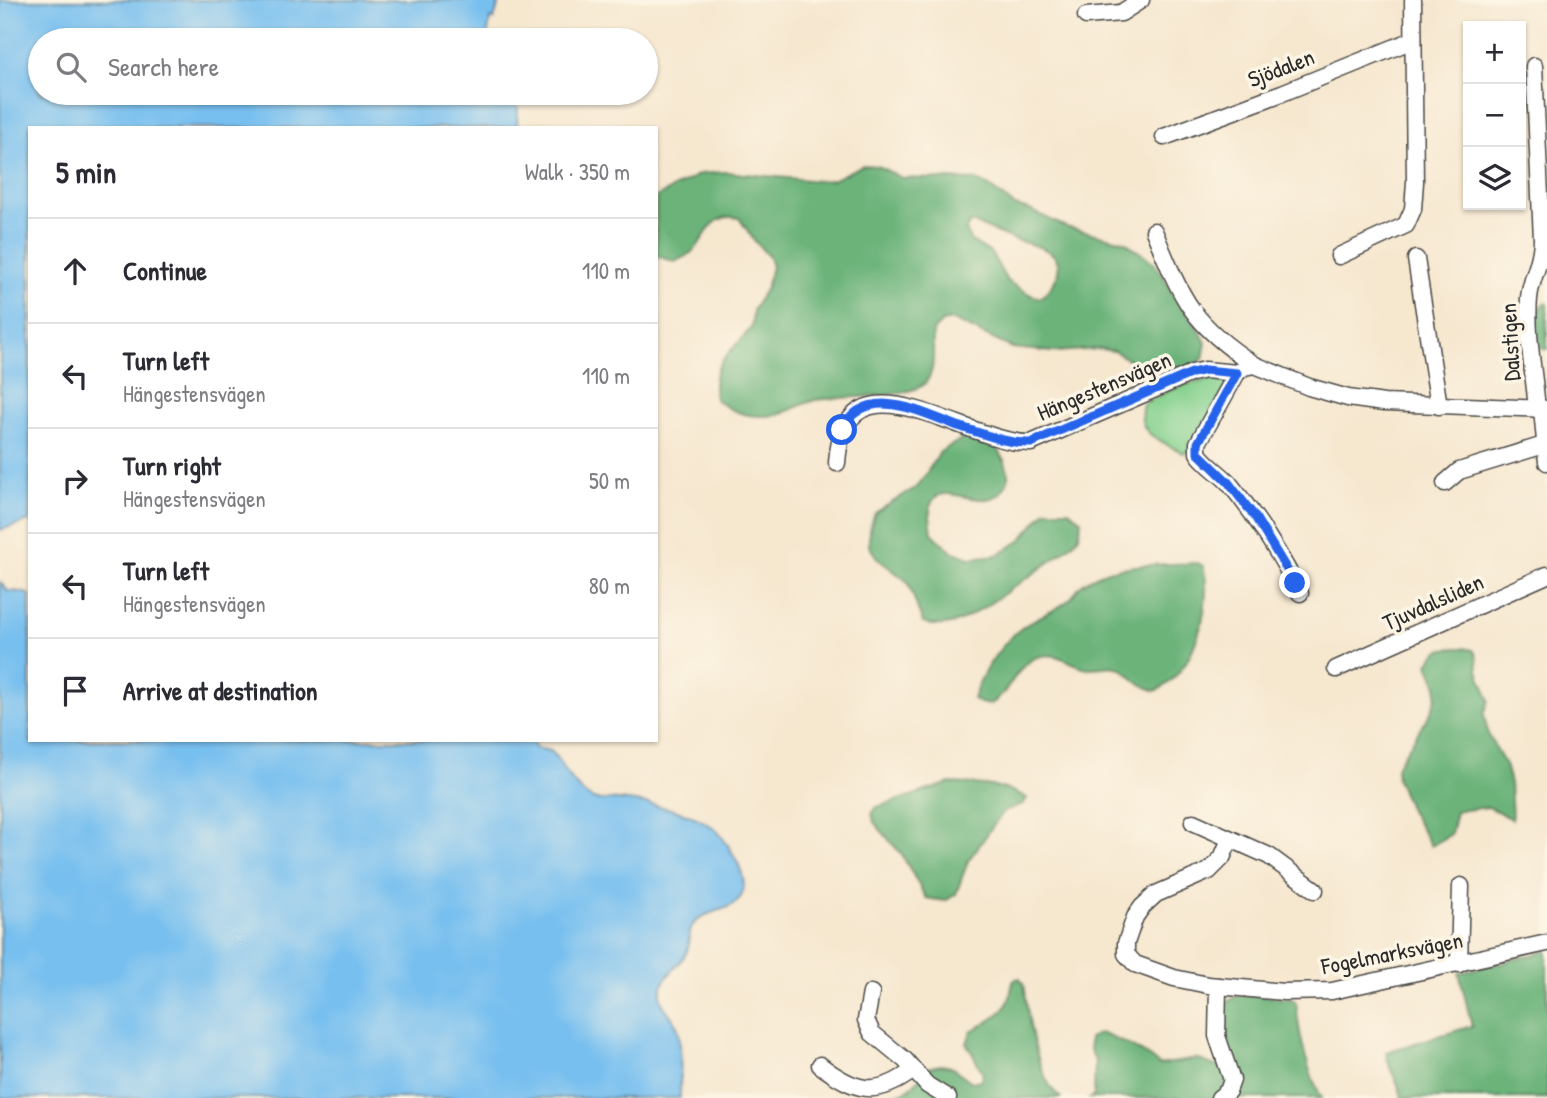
<!DOCTYPE html>
<html lang="en">
<head>
<meta charset="utf-8">
<style>
  :root { --surface:#fff; --page:#f7f7f7; --text:#2b2b33; --muted:#7c7c81; --line:#e1e1e2 }
  body { margin:0; font-family:"Patrick Hand",sans-serif; background:var(--page); color:var(--text) }
  .controls { position:absolute; right:21px; top:21px; display:grid; overflow:hidden; border-radius:0px; box-shadow:0 2px 5px #0004 }
  .controls button { width:63px; height:63px; display:grid; place-items:center; padding:0; border:0; border-bottom:2px solid var(--line); background:var(--surface); color:var(--text); font:35px sans-serif }
  .stop { position:absolute; width:21px; height:21px; margin:-16px; border:5px solid #2563eb; border-radius:50%; background:#fff }
  .stop.end { background:#2563eb; border-color:#fff; box-shadow:0 2px 7px #0008 }
  .list { margin:0; padding:0; list-style:none }
  h2 { display:flex; justify-content:space-between; align-items:center; height:91px; margin:0; padding:0 28px; font-size:30px }
  h2 small { font-size:23px; font-weight:400; color:var(--muted) }
  .list li { display:grid; grid-template-columns:46px 1fr auto; gap:21px; align-items:center; box-sizing:border-box; height:105px; padding:0 28px; border-top:2px solid var(--line) }
  .list b { display:block; font-size:26px; white-space:nowrap }
  .list p { margin:0; font-size:23px; white-space:nowrap; color:var(--muted) }
  .list em { font-size:23px; font-style:normal; color:var(--muted) }
  .icon { flex:none; width:38px; height:38px; fill:none; stroke:currentColor; stroke-width:2; stroke-linecap:round; stroke-linejoin:round }
  .map { position:relative; flex:none; width:1547px; height:1098px; overflow:hidden }
  .search { position:absolute; background:var(--surface); box-shadow:0 2px 5px #0004; left:28px; top:28px; width:630px; height:77px; display:flex; align-items:center; gap:18px; box-sizing:border-box; padding:0 24px; border-radius:38px; color:var(--muted); font-size:26px }
  .panel { position:absolute; background:var(--surface); box-shadow:0 2px 5px #0004; left:28px; top:126px; width:630px; height:616px; border-radius:0px }
  .map>svg:first-child { display:block }
  .green { fill:#85d18f; stroke:#587e5d; stroke-width:2 }
  .forest { fill:#6cb37a; stroke:#4c6f52; stroke-width:2; fill-rule:evenodd }
  .water { fill:#77bfef; stroke:#51758d; stroke-width:2 }
  .lines { fill:none; stroke-linecap:round; stroke-linejoin:round }
  .minor-casing { stroke:#494744; stroke-width:19 }
  .minor { stroke:#fff; stroke-width:16 }
  .route { stroke:#2563eb; stroke-width:9 }
  .labels { text-anchor:middle; stroke-width:7; stroke-linejoin:round; paint-order:stroke }
  .street-label { font-size:23px; fill:#2b2b2b; stroke:#fcf5e5 }
</style>
</head>
<body>
<div class="map">
<svg width="1547" height="1098" viewBox="0 0 1547 1098">
  <rect width="100%" height="100%" fill="#fcf5e5"/>
  <filter id="ink" filterUnits="userSpaceOnUse"><feTurbulence type="fractalNoise" baseFrequency=".0143" numOctaves="2"/><feDisplacementMap in="SourceGraphic" scale="14" xChannelSelector="R" yChannelSelector="G"/><feConvolveMatrix kernelMatrix="1 2 1 2 8 2 1 2 1" color-interpolation-filters="sRGB"/></filter>
  <filter id="wash" filterUnits="userSpaceOnUse"><feTurbulence type="fractalNoise" baseFrequency=".00686" numOctaves="4" result="noise"/><feDisplacementMap in="SourceGraphic" scale="28" xChannelSelector="R" yChannelSelector="G"/><feGaussianBlur stdDeviation="1.57" result="paint"/><feColorMatrix in="noise" values="0 0 0 0 0 0 0 0 0 0 0 0 0 0 0 0 0 1.4 0 .05"/><feComposite in="paint" operator="in"/></filter>
  <g filter="url(#wash)">
    <rect width="100%" height="100%" fill="#f6e7cf"/>
    <path class="green" d="M1230,379l-40,71 -6,3c-23,-12 -49,-18 -41,-49 29,-16 54,-26 87,-25z"/>
    <g class="forest">
      <path d="M863,165l15,1 24,12 72,2 14,6 27,20 15,4 36,17 58,14 29,21 9,12 11,20 28,39 5,10 -3,16 -14,8 -20,5h-11l-12,-2 -32,-19 -14,-2 -46,3 -42,-4 -59,-28 -11,2 -9,9c-1,17 4,39 -8,52 -11,13 -70,14 -88,15 -7,1 -15,1 -22,2 -18,5 -31,16 -50,16 -19,1 -35,-5 -50,-17 -6,-41 18,-44 37,-73l1,-16 13,-22 6,-21 -3,-10 -16,-18 -14,-21c-24,-6 -31,13 -42,29 -5,7 -16,12 -23,15l-13,-5 -5,1v-61l44,-23 24,-2 95,9 13,-1zM971,222c14,5 28,12 42,17 19,7 53,9 44,37 -4,10 -9,16 -17,22l-9,-3 -24,-14 -16,-28 -21,-13 -4,-11z"/>
      <path d="M1547,303v46h-5c-10,-13 -12,-39 5,-46z"/>
      <path d="M980,438c10,3 16,7 21,16 5,10 10,21 5,31 -15,31 -54,0 -70,12 -10,8 -5,25 -4,36l19,18 19,7 27,-3 23,-14 26,-31h23l12,10c-1,4 0,12 -2,16 -6,13 -103,78 -119,85 -13,5 -24,6 -37,2l-15,-41 -30,-23 -9,-13v-16l6,-17 43,-27 22,-34 22,-13z"/>
      <path d="M1198,563l5,3c11,36 -9,110 -48,125 -6,-3 -13,-6 -19,-10 -5,-4 -11,-11 -16,-13 -11,-4 -22,1 -33,0 -15,-3 -29,-16 -46,-12 -32,7 -37,66 -68,43 8,-27 31,-61 56,-76 14,-9 29,-13 41,-24 4,-4 6,-9 10,-13 6,-6 20,-12 28,-15 30,-8 60,-6 90,-8z"/>
      <path d="M1463,648l10,2 4,6 1,14 11,30 -5,14 4,20 17,31 5,18 2,36 -23,-12 -33,4 -5,23 -20,12 -21,-36 -13,-31 -1,-12 35,-55 5,-14 1,-12 -9,-22c10,-17 16,-16 35,-16z"/>
      <path d="M950,783c29,1 52,1 77,15l-4,6 -20,8 -35,49 -12,33 -11,7 -19,-3 -24,-43 -28,-33 -2,-9 5,-6z"/>
      <path d="M1547,951v147h-145c-3,-17 -14,-29 -16,-46l86,-26 -13,-53z"/>
      <path d="M1020,978c6,8 5,13 6,22 3,24 14,87 36,98h-176l22,-8 22,-23 11,-2 10,2 21,15 9,-2 2,-7 -16,-29 4,-13c15,-8 34,-16 39,-34 1,-7 1,-10 4,-17z"/>
      <path d="M1248,995l44,4 4,3c3,33 10,67 26,96h-232l4,-3 1,-34 -5,-12 -1,-11 11,-5c21,8 42,17 59,32l38,-6 21,8 4,-2c12,-19 -1,-41 5,-63l10,-6z"/>
    </g>
    <g class="water">
      <path d="M0,0h500l-6,19 -4,-1 -3,22h-447v53h474l4,16 -1,17 -2,2h-485v393l-30,9z"/>
      <path d="M0,582l8,9 14,1 8,3v145h502l4,8 15,3c14,16 23,39 42,48 8,3 18,0 26,1 29,3 86,12 103,37 13,18 37,55 8,69 -11,6 -24,6 -34,15 -9,9 -5,19 -9,30 -5,14 -24,24 -26,40 -3,16 13,23 17,38 4,13 2,52 2,69h-680z"/>
    </g>
  </g>
  <g filter="url(#ink)">
    <g class="lines">
      <g class="minor-casing">
        <g id="minor">
          <path d="M1086,16l35,-3 20,-13"/>
          <path d="M1534,66l8,173c0,24 -11,38 -13,59 -3,36 5,75 8,111"/>
          <path d="M1164,137l118,-44 131,-53"/>
          <path d="M1154,231c28,68 37,93 101,134"/>
          <path d="M1339,256l67,-31 7,-16 2,-27 -2,-182"/>
          <path d="M1416,259l23,147"/>
          <path d="M1542,409l5,53"/>
          <path d="M837,463c8,-120 129,-18 194,-20l161,-70 13,-3 32,3"/>
          <path d="M1445,483l14,-12 85,-26"/>
          <path d="M1300,593c-20,-39 -43,-76 -71,-110 -10,-11 -23,-18 -31,-30v-10l39,-70 7,-6 11,-2 54,22 39,11 36,5 163,6"/>
          <path d="M1336,669l211,-94"/>
          <path d="M1193,822l76,34 46,34"/>
          <path d="M1230,839l-8,19 -13,13 -53,23 -14,13 -7,10 -9,26v11l9,10 39,14 34,7 76,7 48,-1 215,-48"/>
          <path d="M1459,964l2,-78"/>
          <path d="M1218,986l-1,50 15,44 -4,11 -9,7"/>
          <path d="M871,993l-5,27 6,13 33,27 22,25 21,13"/>
          <path d="M820,1065c34,26 56,33 92,6"/>
        </g>
      </g>
      <use href="#minor" class="minor"/>
    </g>
  </g>
  <g class="lines" filter="url(#ink)">
    <path class="route" d="M842,430c24,-48 80,-17 116,-4 23,7 49,18 73,17l161,-70 13,-3 32,3 -39,70v10l30,29 27,35 40,66"/>
  </g>
  <g class="labels">
    <g class="street-label">
      <text transform="translate(1281 68) rotate(-21)" y="8">Sjödalen</text>
      <text transform="translate(1510 342) rotate(-93)" y="8">Dalstigen</text>
      <text transform="translate(1104 386) rotate(-23)" y="8">Hängestensvägen</text>
      <text transform="translate(1433 602) rotate(-24)" y="8">Tjuvdalsliden</text>
      <text transform="translate(1392 953) rotate(-11)" y="8">Fogelmarksvägen</text>
    </g>
  </g>
</svg>
<div class="controls">
<button>+</button>
<button>−</button>
<button><svg class="icon" aria-label="layers" viewBox="0 0 24 24"><path d="M12 4l9 5-9 5-9-5zM3 14l9 5 9-5"/></svg></button>
</div>
<div class="stop" style="left:842px;top:430px"></div>
<div class="stop end" style="left:1295px;top:583px"></div>
<div class="search"><svg class="icon" aria-label="search" viewBox="0 0 24 24"><circle cx="10" cy="10" r="6"/><path d="M15 15l6 6"/></svg>Search here</div>
<section class="panel">
<h2>5 min<small>Walk · 350 m</small></h2>
<ul class="list">
<li><svg class="icon" aria-label="ahead" viewBox="0 0 24 24"><path d="M12 20V5M6 11l6-6 6 6"/></svg><div><b>Continue</b></div><em>110 m</em></li>
<li><svg class="icon" aria-label="left" viewBox="0 0 24 24"><path d="M17 20v-9H6M10 6l-5 5 5 5"/></svg><div><b>Turn left</b><p>Hängestensvägen</p></div><em>110 m</em></li>
<li><svg class="icon" aria-label="right" viewBox="0 0 24 24"><path d="M7 20v-9h11M14 6l5 5-5 5"/></svg><div><b>Turn right</b><p>Hängestensvägen</p></div><em>50 m</em></li>
<li><svg class="icon" aria-label="left" viewBox="0 0 24 24"><path d="M17 20v-9H6M10 6l-5 5 5 5"/></svg><div><b>Turn left</b><p>Hängestensvägen</p></div><em>80 m</em></li>
<li><svg class="icon" aria-label="arrive" viewBox="0 0 24 24"><path d="M6 21V4h12l-3 4 3 4H6"/></svg><div><b>Arrive at destination</b></div></li>
</ul>
</section>
</div>
</body>
</html>
